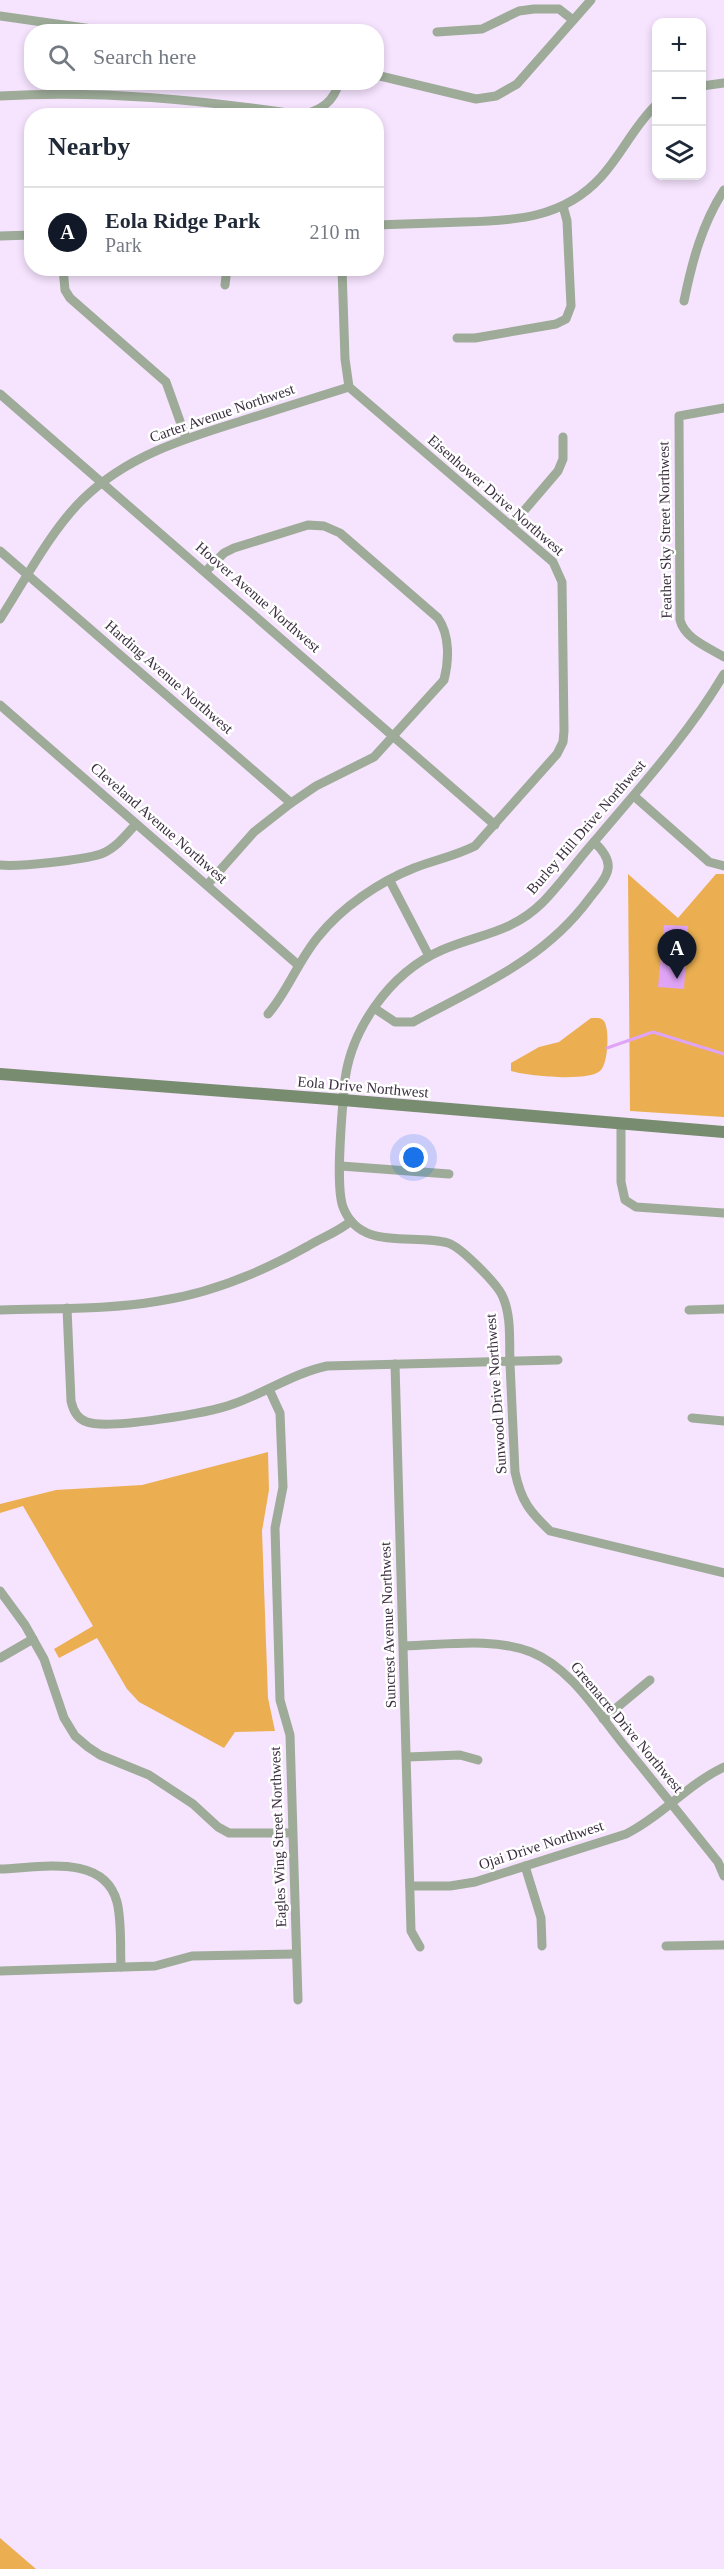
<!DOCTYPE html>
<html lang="en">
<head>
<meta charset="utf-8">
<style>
  :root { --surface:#fff; --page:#f6f6f7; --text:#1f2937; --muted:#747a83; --line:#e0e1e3; --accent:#111827 }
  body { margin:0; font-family:Georgia,serif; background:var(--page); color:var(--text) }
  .controls { position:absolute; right:18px; top:18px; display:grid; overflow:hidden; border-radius:12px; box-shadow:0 3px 9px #0003 }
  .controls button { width:54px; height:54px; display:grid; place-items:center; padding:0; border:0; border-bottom:2px solid var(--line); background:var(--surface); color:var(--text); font:30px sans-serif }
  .you { position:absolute; left:414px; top:1158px; width:21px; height:21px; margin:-15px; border:4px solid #fff; border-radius:50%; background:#1a73e8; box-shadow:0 0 0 9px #1a73e833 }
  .badge { display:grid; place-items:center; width:39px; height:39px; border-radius:50%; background:var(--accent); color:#fff; font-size:20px; font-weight:700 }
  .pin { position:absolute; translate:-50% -50px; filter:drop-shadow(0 2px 3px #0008) }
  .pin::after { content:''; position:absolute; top:32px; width:21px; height:18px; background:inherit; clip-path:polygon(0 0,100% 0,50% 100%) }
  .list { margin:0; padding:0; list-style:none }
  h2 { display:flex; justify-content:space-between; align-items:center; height:78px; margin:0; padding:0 24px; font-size:26px }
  h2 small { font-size:20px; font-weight:400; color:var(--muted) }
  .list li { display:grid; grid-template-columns:39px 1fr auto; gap:18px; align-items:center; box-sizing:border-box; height:90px; padding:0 24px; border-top:2px solid var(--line) }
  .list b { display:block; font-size:22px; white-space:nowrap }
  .list p { margin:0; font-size:20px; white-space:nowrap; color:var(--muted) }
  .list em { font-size:20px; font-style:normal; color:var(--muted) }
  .icon { flex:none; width:33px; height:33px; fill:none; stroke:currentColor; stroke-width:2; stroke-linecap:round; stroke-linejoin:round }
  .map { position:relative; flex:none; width:724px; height:2569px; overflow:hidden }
  .search { position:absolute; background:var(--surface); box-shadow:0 3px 9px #0003; left:24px; top:24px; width:360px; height:66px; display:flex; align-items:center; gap:15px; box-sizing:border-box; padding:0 21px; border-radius:24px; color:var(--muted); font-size:22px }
  .panel { position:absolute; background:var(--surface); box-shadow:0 3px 9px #0003; left:24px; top:108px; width:360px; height:168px; border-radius:24px }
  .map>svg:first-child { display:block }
  .green { fill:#ebaf51 }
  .water { fill:#e0a4f7 }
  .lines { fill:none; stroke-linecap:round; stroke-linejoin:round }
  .stream { stroke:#e0a4f7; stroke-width:3 }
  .street { stroke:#9dab98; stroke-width:9 }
  .secondary { stroke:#788c6f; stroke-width:12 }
  .labels { text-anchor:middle; stroke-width:5; stroke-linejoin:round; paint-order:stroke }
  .street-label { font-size:15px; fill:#3b2e40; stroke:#fff }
</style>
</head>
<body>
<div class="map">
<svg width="724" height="2569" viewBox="0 0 724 2569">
  <rect width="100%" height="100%" fill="#f6e3fe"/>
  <g class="green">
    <path d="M628,874l50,44 38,-44h8v243l-94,-6z"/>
    <path d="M591,1018c5,0 10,-1 13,3 6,9 4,44 -4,50 -13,11 -72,5 -89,0v-8l28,-16 20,-5z"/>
    <path d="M268,1452l1,38 -7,41 6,167 7,33 -40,1 -11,16 -85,-46 -12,-13 -30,-51 -38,20 -5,-9 39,-23 -70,-120 -23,7v-9l56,-14 86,-5z"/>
    <path d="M0,2538l36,31h-36z"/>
  </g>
  <path class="water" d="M664,925l24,1 -4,63 -26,-2z"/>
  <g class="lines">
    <path class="stream" d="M607,1048l46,-16 71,22"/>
    <g class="street">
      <path d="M0,16l92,13 46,3"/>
      <path d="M437,32l45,-3 37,-18 15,-2h25l14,11"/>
      <path d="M376,75l100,24 20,-3 21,-12 74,-84"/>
      <path d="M702,86l22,-3"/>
      <path d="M0,96c102,-6 201,4 302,19 19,-5 32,-13 37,-33"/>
      <path d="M376,225c29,-1 58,-2 87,-3 52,-1 101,-4 138,-45 21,-23 33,-51 55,-72"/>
      <path d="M0,236l32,-1"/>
      <path d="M63,268l2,22 5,8 96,84 20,56"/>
      <path d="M225,285l2,-17"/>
      <path d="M684,301c8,-39 18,-77 40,-111"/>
      <path d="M457,338h18l81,-14 10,-5 5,-13 -4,-85 -4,-15"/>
      <path d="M0,394l495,431"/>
      <path d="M724,408l-45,8 1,204c5,19 28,27 44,37"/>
      <path d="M511,526l47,-55 5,-12v-22"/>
      <path d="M0,551l291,252"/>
      <path d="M206,571l18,-18 10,-5 74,-23 16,1 16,7 98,85c12,17 11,43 6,62l-70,77 -58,29 -25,17 -37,29 -47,53"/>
      <path d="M0,619c24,-37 51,-89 83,-120 44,-43 100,-60 158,-78 36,-11 72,-23 108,-34"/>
      <path d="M724,674c-35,59 -81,110 -125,162 -19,21 -36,45 -56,66 -31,31 -64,32 -101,48 -53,23 -94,82 -98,139 -2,26 -9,96 -1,118 17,45 70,26 105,36 13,4 48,40 54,52 10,21 7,47 8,69 2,36 3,72 5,108 6,29 15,40 35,59l174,42"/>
      <path d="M0,705l297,259"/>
      <path d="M634,796l75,66 15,4"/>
      <path d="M0,865c20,2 82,-5 101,-11 15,-6 25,-19 35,-30"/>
      <path d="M390,881l39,75"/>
      <path d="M374,1008l21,14h18c66,-36 130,-61 176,-123 18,-23 30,-34 5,-57"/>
      <path d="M268,1014c20,-23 30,-53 50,-77 24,-30 61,-55 96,-69 21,-8 41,-12 61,-22l82,-92 6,-12 1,-11 -2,-149 -9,-20 -204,-175 -4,-28 -3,-91"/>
      <path d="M621,1124v58l4,18 11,7 88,6"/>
      <path d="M341,1166l108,8"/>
      <path d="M67,1308l4,93c2,9 6,18 16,21 21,8 122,-9 146,-18 32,-11 61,-31 94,-38l231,-6"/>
      <path d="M0,1310c53,-2 107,0 159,-9 53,-8 103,-29 149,-55 15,-9 30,-14 43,-25"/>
      <path d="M689,1310l35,-1"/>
      <path d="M395,1364l16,567 9,16"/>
      <path d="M269,1389l11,24 3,74 -8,41 5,172 10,35 8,265"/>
      <path d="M692,1418l32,3"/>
      <path d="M0,1591l25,34 19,34 20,59 11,18 13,11 12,8 49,20 44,29 25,23 11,6h63"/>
      <path d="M404,1646c41,-1 88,-9 127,6 40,16 66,60 92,92 32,39 63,78 95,118l6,14"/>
      <path d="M0,1658l33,-19"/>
      <path d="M603,1719l47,-39"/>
      <path d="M407,1757l53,-2 18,5"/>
      <path d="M525,1866l16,52 1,28"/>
      <path d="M0,1869c39,-1 104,-16 117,33 5,20 3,45 4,65"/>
      <path d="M410,1886h40l25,-4 151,-48c36,-18 62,-50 98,-67"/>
      <path d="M666,1946l58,-1"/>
      <path d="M0,1971l155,-5 37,-10 104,-2"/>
    </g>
    <path class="secondary" d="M0,1074l343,26 381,32"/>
  </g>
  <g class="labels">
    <g class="street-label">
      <text transform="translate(222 413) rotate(-19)" y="5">Carter Avenue Northwest</text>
      <text transform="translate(496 495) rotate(41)" y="5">Eisenhower Drive Northwest</text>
      <text transform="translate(665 530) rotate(-91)" y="5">Feather Sky Street Northwest</text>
      <text transform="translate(258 597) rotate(41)" y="5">Hoover Avenue Northwest</text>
      <text transform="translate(169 677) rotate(41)" y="5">Harding Avenue Northwest</text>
      <text transform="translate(159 823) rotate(41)" y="5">Cleveland Avenue Northwest</text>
      <text transform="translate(586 827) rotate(-49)" y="5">Burley Hill Drive Northwest</text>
      <text transform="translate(363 1087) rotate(5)" y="5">Eola Drive Northwest</text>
      <text transform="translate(496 1394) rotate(-94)" y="5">Sunwood Drive Northwest</text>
      <text transform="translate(388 1625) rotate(-92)" y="5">Suncrest Avenue Northwest</text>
      <text transform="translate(627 1727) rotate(50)" y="5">Greenacre Drive Northwest</text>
      <text transform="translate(278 1837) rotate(-92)" y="5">Eagles Wing Street Northwest</text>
      <text transform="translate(541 1845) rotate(-18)" y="5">Ojai Drive Northwest</text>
    </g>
  </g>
</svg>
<div class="controls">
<button>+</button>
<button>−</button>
<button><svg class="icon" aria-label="layers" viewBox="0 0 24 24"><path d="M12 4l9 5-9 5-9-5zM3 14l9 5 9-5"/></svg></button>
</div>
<div class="you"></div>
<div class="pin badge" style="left:677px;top:979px">A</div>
<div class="search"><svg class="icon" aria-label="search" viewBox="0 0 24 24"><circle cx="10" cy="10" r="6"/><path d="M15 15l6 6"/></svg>Search here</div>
<section class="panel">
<h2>Nearby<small></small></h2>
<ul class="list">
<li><span class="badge">A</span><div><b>Eola Ridge Park</b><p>Park</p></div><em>210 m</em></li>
</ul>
</section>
</div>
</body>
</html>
